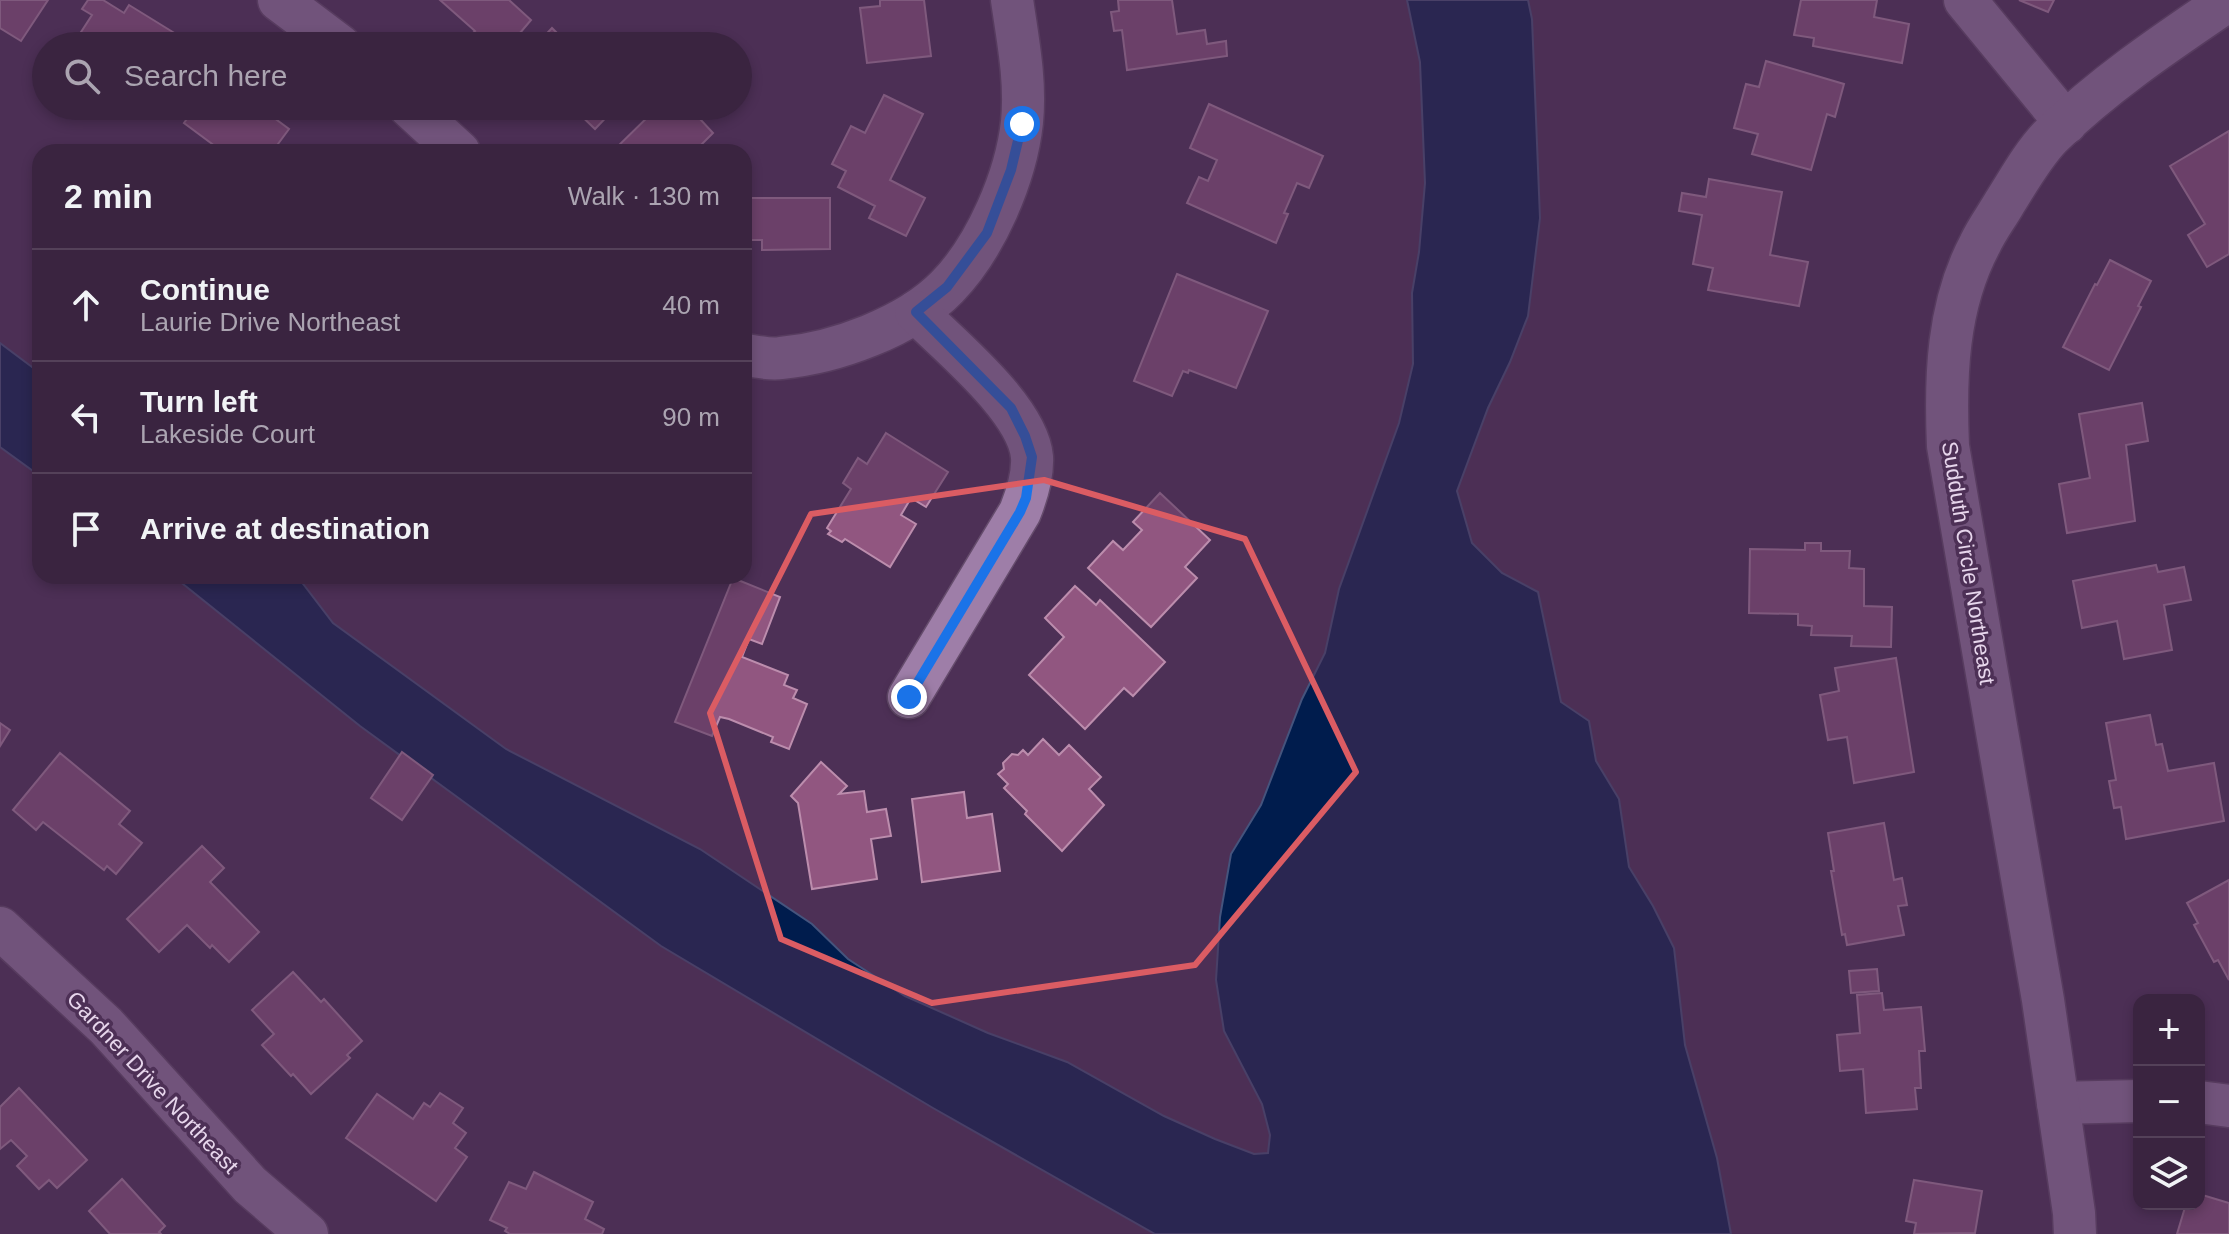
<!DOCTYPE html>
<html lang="en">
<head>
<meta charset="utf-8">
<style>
  :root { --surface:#3a2440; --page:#45304b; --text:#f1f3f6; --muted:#aba4b1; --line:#544159 }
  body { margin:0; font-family:Helvetica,sans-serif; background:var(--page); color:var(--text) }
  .controls { position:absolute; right:24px; bottom:24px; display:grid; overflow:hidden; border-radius:16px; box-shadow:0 4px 12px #0003 }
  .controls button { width:72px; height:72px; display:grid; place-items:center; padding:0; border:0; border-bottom:2px solid var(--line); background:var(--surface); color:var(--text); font:40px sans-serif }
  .stop { position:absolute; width:24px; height:24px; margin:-18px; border:6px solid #1a73e8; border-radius:50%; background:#fff }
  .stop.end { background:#1a73e8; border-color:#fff; box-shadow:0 2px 8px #0008 }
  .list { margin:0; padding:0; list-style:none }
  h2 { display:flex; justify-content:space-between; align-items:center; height:104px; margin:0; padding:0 32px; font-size:34px }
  h2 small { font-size:26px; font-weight:400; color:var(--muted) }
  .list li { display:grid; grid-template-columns:52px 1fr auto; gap:24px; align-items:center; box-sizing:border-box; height:112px; padding:0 32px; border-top:2px solid var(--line) }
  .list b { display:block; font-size:30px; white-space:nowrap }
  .list p { margin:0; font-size:26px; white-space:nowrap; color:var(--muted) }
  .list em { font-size:26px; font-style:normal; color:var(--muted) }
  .icon { flex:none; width:44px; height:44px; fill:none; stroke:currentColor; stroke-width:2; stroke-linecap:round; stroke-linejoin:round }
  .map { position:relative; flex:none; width:2229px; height:1234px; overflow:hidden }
  .search { position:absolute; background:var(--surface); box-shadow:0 4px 12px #0003; left:32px; top:32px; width:720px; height:88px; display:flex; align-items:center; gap:20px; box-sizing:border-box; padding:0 28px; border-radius:44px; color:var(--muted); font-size:30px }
  .panel { position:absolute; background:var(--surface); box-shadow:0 4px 12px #0003; left:32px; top:144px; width:720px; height:440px; border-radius:24px }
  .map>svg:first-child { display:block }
  .water { fill:#001c4d; stroke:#45547d; stroke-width:2 }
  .building { fill:#915680; stroke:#bc8dad; stroke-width:2 }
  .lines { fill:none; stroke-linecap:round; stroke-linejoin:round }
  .minor-casing { stroke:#654c6c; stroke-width:45 }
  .minor { stroke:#9e7ea8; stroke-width:42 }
  .route { stroke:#1a73e8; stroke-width:10 }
  .marked { fill:none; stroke:#db5c63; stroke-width:6; stroke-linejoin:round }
  .labels { text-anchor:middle; stroke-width:7; stroke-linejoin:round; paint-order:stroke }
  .street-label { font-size:22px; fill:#e7d6ec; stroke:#4d3056 }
</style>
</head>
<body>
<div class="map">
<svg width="2229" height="1234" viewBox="0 0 2229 1234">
  <rect width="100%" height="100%" fill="#4d3056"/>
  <g class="water">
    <path d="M1407,0h121l4,19 8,199 -12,98 -18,46 -22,46 -31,83 15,52 30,30 36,19 23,110 28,19 7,40 23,38 10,68 24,39 21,42 11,97 32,113 14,76h-576l-222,-126 -272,-162 -301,-220 -187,-150h124l36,47 173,126 194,100 112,75 36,35 57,37 83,37 79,29 97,54 51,23 39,15 14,-1 2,-18 -8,-31 -38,-73 -8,-51 4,-63 11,-63 30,-49 41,-106 23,-46 14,-64 60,-166 14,-59 -1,-71 7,-41 6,-69 -5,-121z"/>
    <path d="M0,343l40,30v103l-40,-29z"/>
  </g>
  <g class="building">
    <path d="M0,0h48l-27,41 -21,-13z"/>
    <path d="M88,0h15l21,13 5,-8 47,29 -7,12h-97l20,-31 -10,-6z"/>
    <path d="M440,0h69l22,20 -22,26h-21l-15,-13 2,-2z"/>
    <path d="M880,0h44l7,56 -64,7 -7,-55 20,-2z"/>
    <path d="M1118,0h54l5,34 28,-4 2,14 19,-3 1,15 -100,14 -5,-40 -8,1 -3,-19 8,-1z"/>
    <path d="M1801,0h76l-3,17 35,7 -7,39 -89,-17 1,-8 -20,-3z"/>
    <path d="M2019,0h35l-6,12z"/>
    <path d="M552,28l18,18h-35z"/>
    <path d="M606,36l11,10h-21z"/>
    <path d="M1766,61l78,23 -9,33 -8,-3 -16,56 -59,-16 6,-20 -24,-6 12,-44 13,3z"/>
    <path d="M884,95l39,19 -33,66 35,18 -19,38 -37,-18 6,-12 -37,-19 8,-16 -14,-7 19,-38 14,7z"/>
    <path d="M1209,104l114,52 -14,32 -12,-5 -13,30 4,1 -12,29 -89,-40 12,-26 9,4 9,-21 -27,-12z"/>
    <path d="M196,106h62l31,23 -17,23h-20l-3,-3 -3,3h-23l-39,-29z"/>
    <path d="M571,106h46l-22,23z"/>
    <path d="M659,106h29l25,27 -19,19h-82z"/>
    <path d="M2229,131v123l-22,13 -19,-32 17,-11 -35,-58z"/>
    <path d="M1709,179l73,13 -12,63 38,7 -9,44 -91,-16 5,-22 -20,-4 9,-49 -23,-4 3,-18 24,4z"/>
    <path d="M744,198h86v51l-68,1v-10h-18z"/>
    <path d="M2110,260l41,21 -13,25 3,1 -32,63 -46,-23 32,-63 2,1z"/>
    <path d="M1177,274l91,37 -32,77 -47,-18 -1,3 -5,-2 -11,25 -38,-15z"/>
    <path d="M2142,403l6,38 -22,4 9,76 -68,12 -8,-49 31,-6 -11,-64z"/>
    <path d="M886,433l62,39 -22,35 -15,-9 -10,17 15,9 -26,43 -45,-28 -3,3 -14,-8 3,-3 -4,-3 24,-39 -8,-6 15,-25 9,6z"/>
    <path d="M1160,493l50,47 -25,27 12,11 -46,49 -63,-59 25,-27 10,9 19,-20 -9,-8z"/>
    <path d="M1805,543h16v8h29l-1,17 15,1v37l28,1 -1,40 -40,-1 1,-10 -41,-1 1,-9 -14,-1v-11l-49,-1 1,-64 55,1z"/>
    <path d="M2156,565l2,7 26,-5 7,33 -27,5 8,45 -48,9 -7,-38 -35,7 -9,-47z"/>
    <path d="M733,578l47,19 -18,47 -13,-5 -7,18 46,18 -4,10 13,5 -4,8 14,6 -18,45 -18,-7 2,-5 -44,-18 -9,-2 -8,19 -37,-14z"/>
    <path d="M1075,586l21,19 4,-5 65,62 -32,34 -9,-8 -39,41 -56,-54 35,-38 -19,-19z"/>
    <path d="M1896,658l18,114 -60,11 -7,-46 -19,3 -8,-45 19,-4 -4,-23z"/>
    <path d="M2150,715l6,30 6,-1 6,27 46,-8 10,58 -98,18 -5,-32 -7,1 -5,-27 7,-1 -10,-57z"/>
    <path d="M0,723l10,7 -10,16z"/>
    <path d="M1043,739l16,16 10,-10 32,32 -12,12 15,16 -42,46 -37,-37 2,-3 -23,-23 4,-4 -10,-10 6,-5 -1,-6 9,-9 6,1 5,-5 5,5z"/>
    <path d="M402,752l31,23 -31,45 -31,-22z"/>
    <path d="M60,753l70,58 -11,13 23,19 -26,31 -9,-8 -3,4 -61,-48 -7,8 -23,-20z"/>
    <path d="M821,762l26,24 -8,8 25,-3 3,21 19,-3 5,27 -20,3 6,40 -65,10 -14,-86 -7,-7z"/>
    <path d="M964,792l3,26 25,-4 8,57 -78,11 -10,-83z"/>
    <path d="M1884,823l10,57 8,-2 5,27 -9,1 6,29 -57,10 -2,-11 -3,1 -11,-64h3l-6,-38z"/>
    <path d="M202,846l22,22 -14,14 49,50 -30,30 -17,-17 -2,3 -23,-23 -28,27 -32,-33z"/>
    <path d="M2229,880v100l-11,-20 -4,2 -20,-37 4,-2 -11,-20z"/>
    <path d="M1877,969l2,22 -28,2 -2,-22z"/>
    <path d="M293,972l28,30 3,-3 38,42 -15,14 3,3 -39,36 -18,-20 -2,2 -29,-31 12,-11 -22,-24z"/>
    <path d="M1882,993l2,17 37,-3 4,44h-6l2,37h-6l2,21 -51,4 -3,-44 -23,2 -3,-36 23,-2 -3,-38z"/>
    <path d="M19,1088l68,72 -30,28 -8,-8 -10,9 -22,-23 10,-10 -16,-16 -11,9v-42z"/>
    <path d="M440,1093l23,15 -10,15 13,10 -11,15 12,9 -31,44 -90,-63 31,-44 36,25 11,-16 6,4z"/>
    <path d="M534,1172l59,30 -8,17 19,10 -2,5h-92l-5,-3 2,-3 -17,-8 19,-38 17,7z"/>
    <path d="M122,1179l43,47 -6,6 2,2h-51l-21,-23z"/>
    <path d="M1914,1180l68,11 -7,42 -61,1 2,-11 -10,-2z"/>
    <path d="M2199,1194l30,9v31h-52l9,-30h13z"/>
  </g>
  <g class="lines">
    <g class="minor-casing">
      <g id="minor">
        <path d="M279,0l61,46"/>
        <path d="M1965,0l101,123"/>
        <path d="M409,106l50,46"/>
        <path d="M744,355c12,1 25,5 37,3 54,-5 127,-31 166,-71 39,-40 69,-110 75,-165 4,-41 -4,-81 -10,-122"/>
        <path d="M909,697l111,-185c6,-15 13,-38 12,-55 -4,-48 -83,-112 -116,-145"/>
        <path d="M0,928l106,98 144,159 57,49"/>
        <path d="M2199,1102l30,4"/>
        <path d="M2058,1103l81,-2"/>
        <path d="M2075,1234l-1,-21 -31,-213 -95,-554c-3,-69 -1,-140 32,-202 7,-15 17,-28 25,-42 14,-22 27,-46 45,-65 54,-53 117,-95 179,-137"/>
      </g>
    </g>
    <use href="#minor" class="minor"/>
  </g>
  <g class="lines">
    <path class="route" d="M909,697l111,-185 6,-14 6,-41 -7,-21 -14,-28 -95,-96 31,-25 40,-54 24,-63 11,-46"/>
  </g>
  <path d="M0 0H2229V1234H0ZM1044,480l201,59 111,233 -161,193 -263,38 -151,-64 -71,-226 101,-199z" fill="#4d3056" fill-opacity=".55" fill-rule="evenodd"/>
  <path class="marked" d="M1044,480l201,59 111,233 -161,193 -263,38 -151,-64 -71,-226 101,-199z"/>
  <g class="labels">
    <g class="street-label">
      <text transform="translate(1969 563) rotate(81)" y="8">Sudduth Circle Northeast</text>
      <text transform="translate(153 1082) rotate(47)" y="8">Gardner Drive Northeast</text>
    </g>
  </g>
</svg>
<div class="controls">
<button>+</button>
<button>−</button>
<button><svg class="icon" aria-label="layers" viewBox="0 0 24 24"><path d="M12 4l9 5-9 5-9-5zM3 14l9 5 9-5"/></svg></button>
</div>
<div class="stop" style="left:1022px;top:124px"></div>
<div class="stop end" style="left:909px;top:697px"></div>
<div class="search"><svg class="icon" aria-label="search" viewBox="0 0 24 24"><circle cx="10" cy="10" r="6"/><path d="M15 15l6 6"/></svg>Search here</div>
<section class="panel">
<h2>2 min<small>Walk · 130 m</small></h2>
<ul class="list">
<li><svg class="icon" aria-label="ahead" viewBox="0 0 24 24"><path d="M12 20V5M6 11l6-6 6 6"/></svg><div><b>Continue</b><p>Laurie Drive Northeast</p></div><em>40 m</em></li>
<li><svg class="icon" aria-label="left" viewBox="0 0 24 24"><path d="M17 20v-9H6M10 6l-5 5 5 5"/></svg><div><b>Turn left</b><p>Lakeside Court</p></div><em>90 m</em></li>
<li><svg class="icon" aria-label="arrive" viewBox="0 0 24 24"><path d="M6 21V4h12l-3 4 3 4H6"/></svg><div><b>Arrive at destination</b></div></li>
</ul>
</section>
</div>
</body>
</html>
